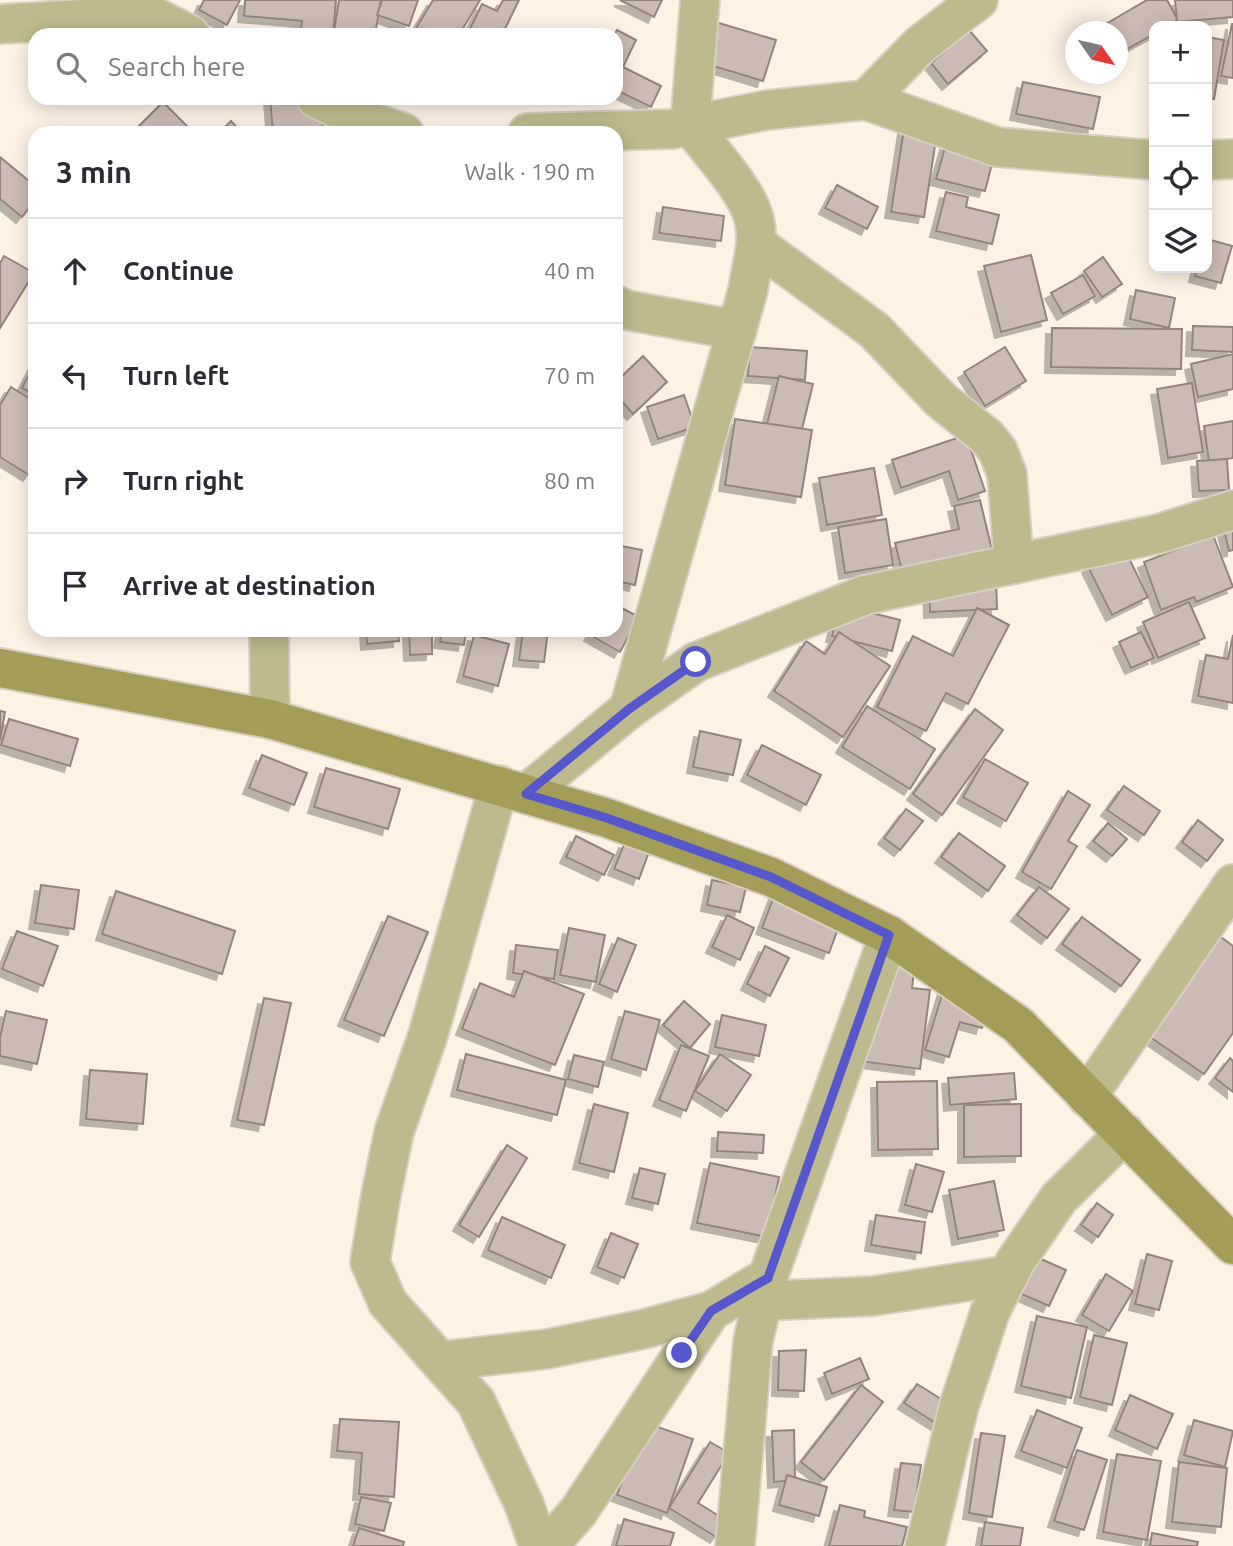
<!DOCTYPE html>
<html lang="en">
<head>
<meta charset="utf-8">
<style>
  :root { --surface:#fff; --page:#f2f2f3; --text:#2b2b33; --muted:#7c7c81; --line:#e1e1e2 }
  body { margin:0; font-family:Ubuntu,sans-serif; background:var(--page); color:var(--text) }
  .controls { position:absolute; right:21px; top:21px; display:grid; overflow:hidden; border-radius:14px; box-shadow:0 4px 18px #0003 }
  .controls button { width:63px; height:63px; display:grid; place-items:center; padding:0; border:0; border-bottom:2px solid var(--line); background:var(--surface); color:var(--text); font:35px sans-serif }
  .compass { position:absolute; left:1065px; top:21px; width:63px; height:63px; border-radius:50%; background:var(--surface); box-shadow:0 4px 18px #0003; rotate:124deg }
  .stop { position:absolute; width:21px; height:21px; margin:-16px; border:5px solid #5656cd; border-radius:50%; background:#fff }
  .stop.end { background:#5656cd; border-color:#fff; box-shadow:0 2px 7px #0008 }
  .list { margin:0; padding:0; list-style:none }
  h2 { display:flex; justify-content:space-between; align-items:center; height:91px; margin:0; padding:0 28px; font-size:30px }
  h2 small { font-size:23px; font-weight:400; color:var(--muted) }
  .list li { display:grid; grid-template-columns:46px 1fr auto; gap:21px; align-items:center; box-sizing:border-box; height:105px; padding:0 28px; border-top:2px solid var(--line) }
  .list b { display:block; font-size:26px; white-space:nowrap }
  .list em { font-size:23px; font-style:normal; color:var(--muted) }
  .icon { flex:none; width:38px; height:38px; fill:none; stroke:currentColor; stroke-width:2; stroke-linecap:round; stroke-linejoin:round }
  .map { position:relative; flex:none; width:1233px; height:1546px; overflow:hidden }
  .search { position:absolute; background:var(--surface); box-shadow:0 4px 18px #0003; left:28px; top:28px; width:595px; height:77px; display:flex; align-items:center; gap:18px; box-sizing:border-box; padding:0 24px; border-radius:21px; color:var(--muted); font-size:26px }
  .panel { position:absolute; background:var(--surface); box-shadow:0 4px 18px #0003; left:28px; top:126px; width:595px; height:511px; border-radius:21px }
  .map>svg:first-child { display:block }
  .building { fill:#ccbbb4; stroke:#95847e; stroke-width:2; filter:url(#shadow) }
  .lines { fill:none; stroke-linecap:round; stroke-linejoin:round }
  .street-casing { stroke:#d8cfc2; stroke-width:42 }
  .secondary-casing { stroke:#d8cfc2; stroke-width:42 }
  .street { stroke:#beba8d; stroke-width:38 }
  .secondary { stroke:#a49d57; stroke-width:38 }
  .route { stroke:#5656cd; stroke-width:9 }
</style>
</head>
<body>
<div class="map">
<svg width="1233" height="1546" viewBox="0 0 1233 1546">
  <defs>
    <filter id="shadow"><feDropShadow dx="-6" dy="6" stdDeviation="0" flood-color="#0004"/></filter>
  </defs>
  <rect width="100%" height="100%" fill="#fdf2e4"/>
  <g class="building">
    <path d="M204,0h36l-13,25 -28,-15z"/>
    <path d="M245,0h91l-3,35h-33l2,-14 -58,-5z"/>
    <path d="M339,0h42l-6,35 -41,-3z"/>
    <path d="M382,0h36l-9,26 -32,-11z"/>
    <path d="M433,0h47l-21,35h-47z"/>
    <path d="M503,0h16l-17,35h-35l15,-31 15,7z"/>
    <path d="M620,0h42l-8,17z"/>
    <path d="M1147,0h20l11,20 -11,6h-13v8l-34,19 -2,-5v-16h-10l-4,-7z"/>
    <path d="M1175,0h58v17l-56,5z"/>
    <path d="M712,21l64,19 -13,41 -63,-19z"/>
    <path d="M1232,24h1v54l-12,-2z"/>
    <path d="M617,30l19,10 -13,27 38,19 -10,21 -35,-17 -2,-55z"/>
    <path d="M969,30l18,21 -39,33 -17,-21z"/>
    <path d="M1207,37l17,3 -10,59 -7,-1z"/>
    <path d="M1023,82l77,15 -7,32 -77,-15z"/>
    <path d="M270,98h51l2,35h-50z"/>
    <path d="M163,102l24,24 -6,7h-49z"/>
    <path d="M231,121l11,12h-23z"/>
    <path d="M905,122l33,4 -14,91 -33,-5z"/>
    <path d="M946,144l48,12 -9,35 -49,-12z"/>
    <path d="M0,157l35,29v14l-13,17 -22,-18z"/>
    <path d="M837,185l41,22 -11,22 -42,-21z"/>
    <path d="M946,192l22,5 -2,10 33,8 -7,29 -56,-13z"/>
    <path d="M663,207l61,9 -3,25 -62,-8z"/>
    <path d="M1207,239l25,7 -11,37 -26,-7 2,-8h10z"/>
    <path d="M1031,255l16,65 -46,12 -17,-66z"/>
    <path d="M4,256l30,17 -34,55v-65z"/>
    <path d="M1103,257l19,27 -20,13 -18,-26z"/>
    <path d="M1083,275l12,21 -32,18 -12,-21z"/>
    <path d="M1136,290l39,8 -6,30 -39,-9z"/>
    <path d="M1193,326l40,1v25l-41,-2z"/>
    <path d="M1052,328l130,1 -1,40 -130,-2z"/>
    <path d="M750,347l57,4 -2,29 -57,-4z"/>
    <path d="M1005,347l21,34 -41,25 -21,-34z"/>
    <path d="M1233,354v35l-35,8 -7,-33z"/>
    <path d="M643,356l24,26 -34,32 -17,-19v-13z"/>
    <path d="M35,363v32l-13,-7z"/>
    <path d="M779,376l34,8 -12,49 -34,-9z"/>
    <path d="M1192,383l11,69 -35,6 -11,-69z"/>
    <path d="M11,387l24,15v64l-6,9 -29,-18v-52z"/>
    <path d="M684,395l11,32 -37,12 -11,-32z"/>
    <path d="M735,419l77,11 -11,67 -76,-12z"/>
    <path d="M1233,421v37l-24,4 -5,-36z"/>
    <path d="M966,435l19,56 -27,9 -9,-29 -48,17 -9,-28z"/>
    <path d="M1227,459l2,31 -30,1 -2,-30z"/>
    <path d="M874,468l8,47 -55,10 -8,-47z"/>
    <path d="M980,500l12,50 -90,21 -7,-28 64,-14 -5,-23z"/>
    <path d="M1233,507v43l-4,1 -10,-41z"/>
    <path d="M886,519l7,46 -48,8 -7,-46z"/>
    <path d="M1213,535l20,52 -37,15 -2,-5 -33,13 -17,-48z"/>
    <path d="M616,545l26,5 -7,35 -19,-4z"/>
    <path d="M1124,548l24,49 -36,18 -24,-48z"/>
    <path d="M996,579l1,30 -67,3 -1,-29z"/>
    <path d="M1189,602l16,36 -47,20 -15,-36z"/>
    <path d="M616,605l23,12 -19,35 -30,-17 3,-5h23z"/>
    <path d="M840,605l60,15 -8,31 -60,-15z"/>
    <path d="M977,608l32,17 -41,79 -22,-11 -20,38 -49,-24 36,-71 40,20z"/>
    <path d="M366,630h32l1,11 -32,3z"/>
    <path d="M409,630h23v24l-22,1z"/>
    <path d="M442,630h24l-2,15 -24,-3z"/>
    <path d="M523,630h25l-4,32 -25,-2z"/>
    <path d="M839,632l51,34 -47,71 -69,-46 32,-50 19,13z"/>
    <path d="M1141,632l13,26 -23,10 -12,-26z"/>
    <path d="M474,635l35,9 -11,42 -35,-10z"/>
    <path d="M1233,635v68l-35,-7 8,-41 22,4z"/>
    <path d="M867,706l68,43 -25,40 -68,-42z"/>
    <path d="M975,709l28,21 -61,85 -29,-21z"/>
    <path d="M0,711l5,1 -5,28z"/>
    <path d="M9,719l69,20 -8,27 -69,-21z"/>
    <path d="M700,731l41,9 -8,35 -40,-8z"/>
    <path d="M762,745l59,30 -15,30 -59,-30z"/>
    <path d="M262,755l45,18 -13,32 -45,-17z"/>
    <path d="M985,759l43,24 -22,38 -43,-24z"/>
    <path d="M326,768l74,21 -12,40 -74,-22z"/>
    <path d="M1124,786l36,25 -16,24 -37,-25z"/>
    <path d="M1068,791l22,14 -22,36 9,5 -26,43 -29,-17z"/>
    <path d="M906,809l17,12 -23,29 -16,-12z"/>
    <path d="M1198,820l25,20 -16,21 -25,-19z"/>
    <path d="M1108,823l19,16 -15,17 -19,-15z"/>
    <path d="M959,833l46,33 -17,25 -47,-34z"/>
    <path d="M576,836l38,19 -10,20 -38,-18z"/>
    <path d="M625,842l24,10 -10,27 -25,-10z"/>
    <path d="M712,880l34,7 -6,25 -33,-7z"/>
    <path d="M779,883l67,24 -17,46 -67,-25z"/>
    <path d="M41,885l38,5 -5,39 -39,-6z"/>
    <path d="M1039,887l30,22 -22,29 -30,-23z"/>
    <path d="M116,891l119,40 -13,43 -120,-40z"/>
    <path d="M727,915l27,13 -14,32 -28,-13z"/>
    <path d="M388,916l40,16 -44,104 -40,-16z"/>
    <path d="M1082,917l58,43 -19,26 -59,-42z"/>
    <path d="M569,928l36,7 -9,47 -36,-7z"/>
    <path d="M17,931l41,15 -15,40 -41,-17z"/>
    <path d="M875,932l43,6 -6,50 18,2 -10,79 -61,-8z"/>
    <path d="M1218,935l15,11v87l-29,41 -57,-39z"/>
    <path d="M618,938l18,7 -19,47 -18,-8z"/>
    <path d="M516,945l42,5 -4,29 -41,-6z"/>
    <path d="M765,946l24,12 -19,38 -23,-12z"/>
    <path d="M524,971l60,23 -29,71 -93,-36 18,-46 34,14z"/>
    <path d="M945,985l45,14 -8,29 -22,-6 -11,35 -24,-7z"/>
    <path d="M264,998l27,5 -27,122 -27,-5z"/>
    <path d="M684,1001l26,23 -20,24 -27,-23z"/>
    <path d="M6,1011l41,9 -10,44 -37,-8v-19z"/>
    <path d="M625,1011l35,9 -14,50 -35,-11z"/>
    <path d="M722,1015l44,10 -7,31 -44,-9z"/>
    <path d="M681,1045l28,11 -23,55 -27,-11z"/>
    <path d="M466,1054l100,26 -9,35 -100,-25z"/>
    <path d="M720,1054l31,21 -24,36 -32,-20z"/>
    <path d="M574,1055l30,7 -6,25 -30,-8z"/>
    <path d="M1230,1058l3,3v31l-18,-14z"/>
    <path d="M90,1070l57,4 -4,50 -57,-5z"/>
    <path d="M1014,1073l2,26 -66,6 -2,-27z"/>
    <path d="M937,1081l1,68 -60,1 -1,-68z"/>
    <path d="M594,1104l34,9 -14,59 -35,-9z"/>
    <path d="M1021,1104v52l-57,1v-52z"/>
    <path d="M718,1132l46,3 -1,18 -46,-2z"/>
    <path d="M507,1145l20,13 -48,79 -20,-12z"/>
    <path d="M710,1163l69,14 -12,60 -70,-14z"/>
    <path d="M916,1164l28,8 -12,40 -27,-7z"/>
    <path d="M640,1168l25,6 -7,30 -26,-6z"/>
    <path d="M994,1181l10,49 -46,9 -9,-49z"/>
    <path d="M1097,1203l16,12 -15,22 -17,-12z"/>
    <path d="M876,1215l49,7 -4,31 -50,-8z"/>
    <path d="M502,1217l63,28 -14,33 -63,-28z"/>
    <path d="M611,1233l27,11 -14,34 -27,-11z"/>
    <path d="M1147,1254l25,7 -13,49 -24,-6z"/>
    <path d="M1034,1256l32,14 -17,36 -32,-14z"/>
    <path d="M1106,1274l27,17 -24,40 -27,-16z"/>
    <path d="M1037,1316l50,11 -16,71 -50,-12z"/>
    <path d="M1094,1335l33,8 -15,62 -32,-8z"/>
    <path d="M806,1350l-2,41 -26,-1 1,-39z"/>
    <path d="M860,1358l9,21 -37,15 -8,-21z"/>
    <path d="M917,1384l37,23 -12,20 -38,-24z"/>
    <path d="M861,1385l22,17 -59,78 -23,-18z"/>
    <path d="M1130,1395l43,19 -16,35 -42,-19z"/>
    <path d="M1037,1410l45,18 -15,40 -46,-17z"/>
    <path d="M340,1419l59,3 -5,75 -35,-3 3,-41 -25,-2z"/>
    <path d="M1194,1420l39,11 -8,36 -41,-12z"/>
    <path d="M643,1422l50,17 -26,74 -50,-18z"/>
    <path d="M794,1430l1,50 -21,2 -2,-51z"/>
    <path d="M981,1433l24,3 -13,81 -23,-4z"/>
    <path d="M710,1442l19,11 -31,50 29,18 -11,16 -47,-29z"/>
    <path d="M1077,1450l30,10 -23,70 -30,-9z"/>
    <path d="M1117,1454l44,7 -14,79 -44,-8z"/>
    <path d="M1179,1462l48,6 -6,59 -49,-5z"/>
    <path d="M901,1463l20,2 -7,47 -20,-2z"/>
    <path d="M787,1475l40,12 -8,29 -40,-11z"/>
    <path d="M361,1497l30,6 -7,28 -29,-7z"/>
    <path d="M840,1505l25,6 -1,6 43,10 -5,19h-73z"/>
    <path d="M624,1519l50,14 -4,13h-54z"/>
    <path d="M985,1522l38,6 -3,18h-39z"/>
    <path d="M359,1528l45,14 -1,4h-50z"/>
    <path d="M1152,1533l46,9 -1,4h-47z"/>
  </g>
  <g class="lines">
    <g class="street-casing">
      <g id="street">
        <path d="M0,24l151,-9 39,20"/>
        <path d="M316,98l34,17 54,18"/>
        <path d="M866,100l54,-55 58,-45"/>
        <path d="M528,133l144,-4 95,-19 99,-10 131,47 157,13"/>
        <path d="M1207,160l26,-1"/>
        <path d="M756,244l118,86 67,70 46,37 11,14 9,23 7,90"/>
        <path d="M616,305l10,5 111,20"/>
        <path d="M269,630l1,89"/>
        <path d="M629,709l119,-419c3,-22 12,-49 6,-71 -7,-29 -45,-69 -64,-94l10,-125"/>
        <path d="M499,785l-71,250 -34,97 -13,63 -11,67 18,41 88,99 48,102 15,42"/>
        <path d="M526,794l103,-85 67,-47 169,-67 293,-61 75,-24"/>
        <path d="M1087,1097l146,-213"/>
        <path d="M763,1301l110,-5 136,-21"/>
        <path d="M441,1361l106,-12 97,-20 67,-18 57,-34"/>
        <path d="M548,1546l30,-34 133,-201"/>
        <path d="M735,1546l18,-205 15,-64 121,-342"/>
        <path d="M925,1546l34,-140 31,-94 25,-50 44,-64 66,-65"/>
      </g>
    </g>
    <g class="secondary-casing">
      <path id="secondary" d="M0,668l270,51 337,99 164,59 118,58 129,90 215,220"/>
    </g>
    <use href="#street" class="street"/>
    <use href="#secondary" class="secondary"/>
  </g>
  <g class="lines">
    <path class="route" d="M682,1353l29,-42 57,-33 121,-343 -118,-58 -164,-59 -81,-24 103,-85 67,-47"/>
  </g>
</svg>
<div class="controls">
<button>+</button>
<button>−</button>
<button><svg class="icon" aria-label="locate" viewBox="0 0 24 24"><circle cx="12" cy="12" r="6"/><path d="M12 2v4M12 18v4M2 12h4M18 12h4"/></svg></button>
<button><svg class="icon" aria-label="layers" viewBox="0 0 24 24"><path d="M12 4l9 5-9 5-9-5zM3 14l9 5 9-5"/></svg></button>
</div>
<svg class="compass" viewBox="-18 -18 36 36"><path d="M0-13l5 13h-10z" fill="#e53935"/><path d="M0 13l5-13h-10z" fill="#7c7c81"/></svg>
<div class="stop" style="left:696px;top:662px"></div>
<div class="stop end" style="left:682px;top:1353px"></div>
<div class="search"><svg class="icon" aria-label="search" viewBox="0 0 24 24"><circle cx="10" cy="10" r="6"/><path d="M15 15l6 6"/></svg>Search here</div>
<section class="panel">
<h2>3 min<small>Walk · 190 m</small></h2>
<ul class="list">
<li><svg class="icon" aria-label="ahead" viewBox="0 0 24 24"><path d="M12 20V5M6 11l6-6 6 6"/></svg><div><b>Continue</b></div><em>40 m</em></li>
<li><svg class="icon" aria-label="left" viewBox="0 0 24 24"><path d="M17 20v-9H6M10 6l-5 5 5 5"/></svg><div><b>Turn left</b></div><em>70 m</em></li>
<li><svg class="icon" aria-label="right" viewBox="0 0 24 24"><path d="M7 20v-9h11M14 6l5 5-5 5"/></svg><div><b>Turn right</b></div><em>80 m</em></li>
<li><svg class="icon" aria-label="arrive" viewBox="0 0 24 24"><path d="M6 21V4h12l-3 4 3 4H6"/></svg><div><b>Arrive at destination</b></div></li>
</ul>
</section>
</div>
</body>
</html>
